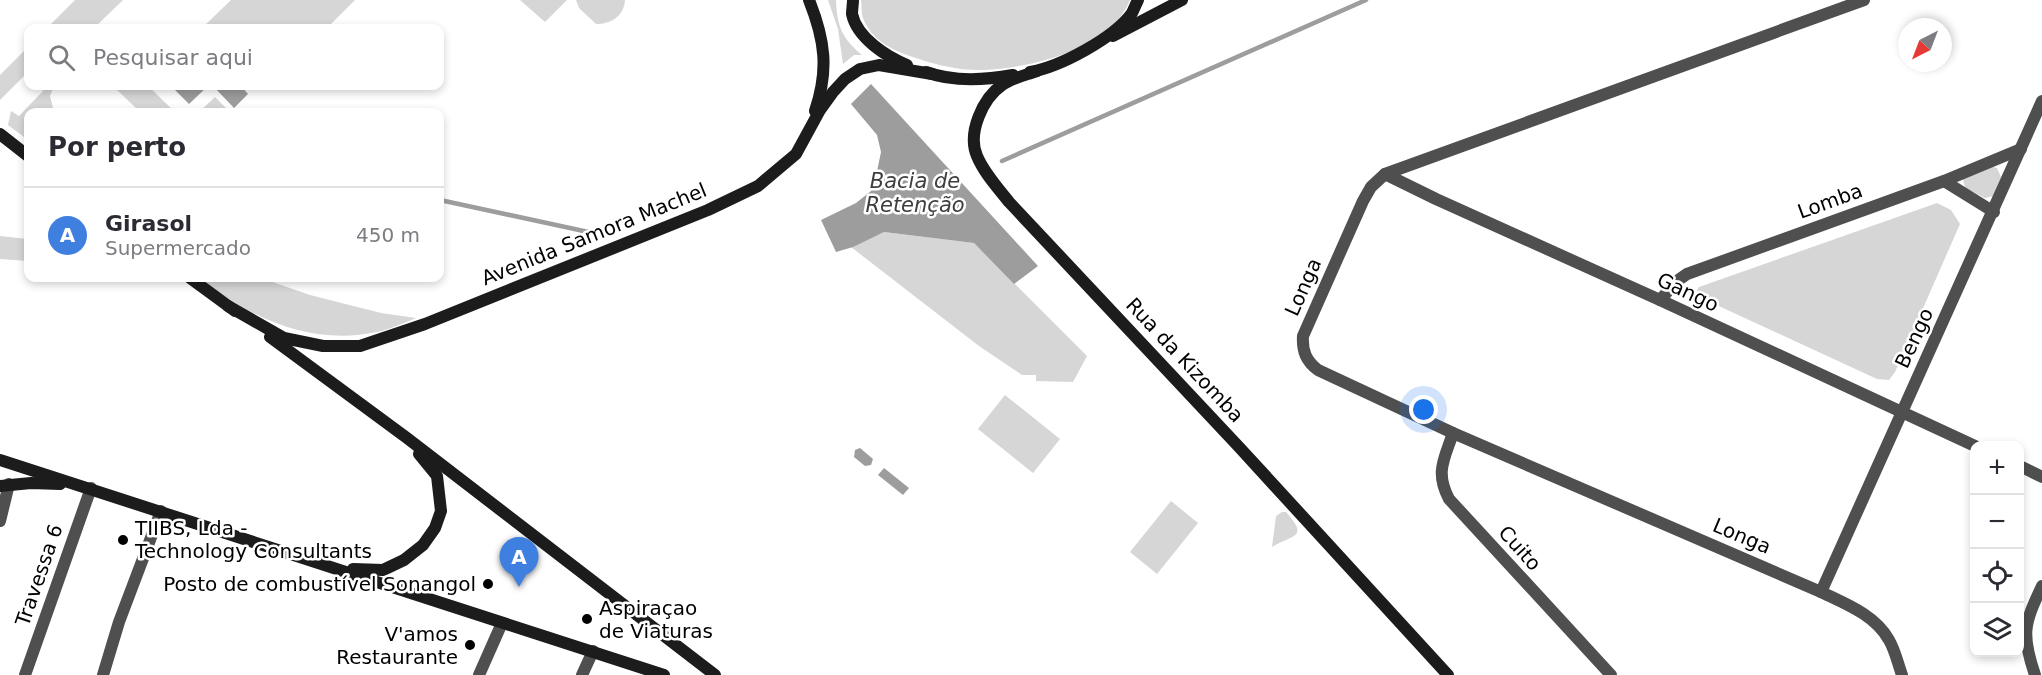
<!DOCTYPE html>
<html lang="pt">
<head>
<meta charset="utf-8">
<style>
  :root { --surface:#fff; --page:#f7f7f7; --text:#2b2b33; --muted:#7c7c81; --line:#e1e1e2; --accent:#000 }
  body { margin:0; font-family:"DejaVu Sans",sans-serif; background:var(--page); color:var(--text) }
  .controls { position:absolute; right:18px; bottom:18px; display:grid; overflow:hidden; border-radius:12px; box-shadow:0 3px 9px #0003 }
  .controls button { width:54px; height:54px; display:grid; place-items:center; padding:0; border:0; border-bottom:2px solid var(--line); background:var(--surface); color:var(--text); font:30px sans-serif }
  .compass { position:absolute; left:1898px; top:18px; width:54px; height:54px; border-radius:50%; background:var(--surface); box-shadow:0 3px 9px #0003; rotate:222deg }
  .you { position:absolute; left:1424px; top:410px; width:21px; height:21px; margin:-15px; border:4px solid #fff; border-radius:50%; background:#1a73e8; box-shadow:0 0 0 9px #1a73e833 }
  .badge { display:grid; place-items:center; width:39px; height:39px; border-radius:50%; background:var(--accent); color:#fff; font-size:20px; font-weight:700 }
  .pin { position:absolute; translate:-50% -50px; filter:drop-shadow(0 2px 3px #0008) }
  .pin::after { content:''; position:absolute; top:32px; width:21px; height:18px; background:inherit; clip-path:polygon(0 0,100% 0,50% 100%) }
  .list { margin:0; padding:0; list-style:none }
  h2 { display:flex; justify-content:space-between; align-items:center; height:78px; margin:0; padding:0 24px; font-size:26px }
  h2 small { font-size:20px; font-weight:400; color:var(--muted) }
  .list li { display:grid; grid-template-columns:39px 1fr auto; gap:18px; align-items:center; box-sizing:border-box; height:96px; padding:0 24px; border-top:2px solid var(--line) }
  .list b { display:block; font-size:22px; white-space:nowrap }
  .list p { margin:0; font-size:20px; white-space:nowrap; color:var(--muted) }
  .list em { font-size:20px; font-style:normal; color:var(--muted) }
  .icon { flex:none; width:33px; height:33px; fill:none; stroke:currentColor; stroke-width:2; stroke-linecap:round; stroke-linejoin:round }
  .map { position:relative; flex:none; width:2042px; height:675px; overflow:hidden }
  .search { position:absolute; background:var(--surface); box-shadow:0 3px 9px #0003; left:24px; top:24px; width:420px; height:66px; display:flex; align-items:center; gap:15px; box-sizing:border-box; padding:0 21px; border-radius:12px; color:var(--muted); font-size:22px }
  .panel { position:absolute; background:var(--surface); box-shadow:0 3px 9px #0003; left:24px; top:108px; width:420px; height:174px; border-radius:12px }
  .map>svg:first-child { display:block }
  .green { fill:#d6d6d6 }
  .water { fill:#9d9d9d }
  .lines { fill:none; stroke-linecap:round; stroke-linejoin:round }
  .stream { stroke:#9d9d9d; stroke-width:4.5 }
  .street { stroke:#4f4f4f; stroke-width:12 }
  .secondary { stroke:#1c1c1c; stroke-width:12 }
  .poi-dot { fill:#000; stroke:#fff; stroke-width:2 }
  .labels { text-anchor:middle; stroke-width:5; stroke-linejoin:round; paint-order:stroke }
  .street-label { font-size:20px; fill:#000; stroke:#fff }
  .poi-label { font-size:20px; fill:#000; stroke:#fff; text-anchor:start }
  .water-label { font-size:21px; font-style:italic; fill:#3e3e3e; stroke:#fff }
</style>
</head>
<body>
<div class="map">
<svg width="2042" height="675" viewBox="0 0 2042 675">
  <rect width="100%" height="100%" fill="#fff"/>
  <g class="green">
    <path d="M75,0h48l-29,28h-13l-4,-3 -4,3h-26z"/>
    <path d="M231,0h124l-28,28h-125z"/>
    <path d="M520,0h47l-22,22z"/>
    <path d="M576,0h49c-1,16 -14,24 -29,24l-17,-16z"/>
    <path d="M828,0h8c1,27 6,38 26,55h-8l-11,9 -5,-35z"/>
    <path d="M861,0h269c-19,49 -99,68 -146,70 -23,1 -47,-5 -68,-12 -20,-6 -45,-17 -53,-40 -2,-5 -1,-12 -2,-18z"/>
    <path d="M28,47v25l-28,28v-25z"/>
    <path d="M39,86h15l-4,10 4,16h-26v28l-20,-15 3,-14 8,5 24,-25z"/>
    <path d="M113,86h35l27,26h-35z"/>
    <path d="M215,97l15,15h-31z"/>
    <path d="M1993,167l4,1 4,9 -8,19 -8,2 -20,-10 -2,-9z"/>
    <path d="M1937,203l14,7 9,14 -65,148 -6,8 -12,-1 -180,-83v-6l2,-3z"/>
    <path d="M884,232l90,11 113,113 -14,26 -37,-1v-6h-14l-43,-29 -128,-99z"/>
    <path d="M0,236l28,3v22l-28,-2z"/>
    <path d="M199,278h62l49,17 71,18 35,5c-12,5 -25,11 -39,14 -67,14 -126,-14 -178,-54z"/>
    <path d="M1005,395l55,44 -27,34 -55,-44z"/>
    <path d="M1171,501l27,22 -41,51 -27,-22z"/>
    <path d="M1282,512h4c23,26 8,22 -14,35l4,-31z"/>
  </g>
  <g class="water">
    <path d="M871,84l167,182 -24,18 -40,-41 -90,-11 -31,15 -17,5 -15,-32 35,-17 15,-12 5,-15 5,-24 -4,-17 -26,-31z"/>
    <path d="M171,86h37l-19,18z"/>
    <path d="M213,86h7l4,4 4,-4h13l7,8 -14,14z"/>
    <path d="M860,448l13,11 -2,6 -6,1 -11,-9 1,-7z"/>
    <path d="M884,468l25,20 -6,7 -25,-20z"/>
  </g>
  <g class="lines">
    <g class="stream">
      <path d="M1002,161l364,-161"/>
      <path d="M440,200l153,33"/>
    </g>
    <g class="street">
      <path d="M1864,0l-479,174 -14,13 -8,14 -60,135c-1,15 3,25 15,34l135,63 368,159c25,12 54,23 68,48 6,10 9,24 13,35"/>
      <path d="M1385,174l51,25 224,101 315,146"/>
      <path d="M1944,181l50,31"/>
      <path d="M1660,300l17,-19 10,-7 257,-93 77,-32"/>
      <path d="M1453,433c-9,27 -18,39 -4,66l162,176"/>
      <path d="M2020,466l22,11"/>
      <path d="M0,521l9,-37"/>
      <path d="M1821,592l221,-491"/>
      <path d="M25,675l66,-187"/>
      <path d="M103,675l16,-53 42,-111"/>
      <path d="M479,675l23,-52"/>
      <path d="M582,675l11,-24"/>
      <path d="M2035,675c-14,-41 -11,-51 7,-89"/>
    </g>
    <g class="secondary">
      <path d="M809,0c16,40 20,70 6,111"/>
      <path d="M853,0c0,4 -1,10 -1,14 5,24 35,43 55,51"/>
      <path d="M1113,36l69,-36"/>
      <path d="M1037,71c-11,4 -25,7 -35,14 -19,13 -35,48 -25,71 7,17 21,32 32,46l230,245 209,228"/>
      <path d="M926,72c27,10 60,8 87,3"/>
      <path d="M1030,72c30,-5 84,-34 102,-59 2,-4 4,-9 6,-13"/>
      <path d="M0,134l28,22"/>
      <path d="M190,278l45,33"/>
      <path d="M228,306l56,32 39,8h37l65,-22 283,-114 50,-24 38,-32 24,-44 13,-18 12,-13 15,-10 19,-4 53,9"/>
      <path d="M270,337l137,101 308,237"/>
      <path d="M0,460l664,215"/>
      <path d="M0,486l31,-3 29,1"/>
      <path d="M353,569l30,1 21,-10 19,-15 12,-17 6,-17 -4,-35 -18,-22"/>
    </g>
  </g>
  <g class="poi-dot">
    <circle cx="123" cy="540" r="6"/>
    <circle cx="488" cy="584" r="6"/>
    <circle cx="587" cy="619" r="6"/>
    <circle cx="470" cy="645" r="6"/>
  </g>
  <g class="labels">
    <g class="street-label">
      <text transform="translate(1830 201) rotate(-20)" y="7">Lomba</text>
      <text transform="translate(594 234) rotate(-22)" y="7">Avenida Samora Machel</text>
      <text transform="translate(1303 287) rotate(-66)" y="7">Longa</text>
      <text transform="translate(1688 292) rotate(25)" y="7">Gango</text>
      <text transform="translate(1914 338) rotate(-65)" y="7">Bengo</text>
      <text transform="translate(1185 360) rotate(47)" y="7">Rua da Kizomba</text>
      <text transform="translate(1742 536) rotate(23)" y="7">Longa</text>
      <text transform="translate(1520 548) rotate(48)" y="7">Cuito</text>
      <text transform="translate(39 575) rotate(-71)" y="7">Travessa 6</text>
    </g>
    <g class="poi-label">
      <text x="135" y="535">TIIBS, Lda -<tspan x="135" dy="23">Technology Consultants</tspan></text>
      <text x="476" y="591" text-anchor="end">Posto de combustível Sonangol</text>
      <text x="599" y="615">Aspiraçao<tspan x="599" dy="23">de Viaturas</tspan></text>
      <text x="458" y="641" text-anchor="end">V'amos<tspan x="458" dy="23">Restaurante</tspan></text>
    </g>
    <g class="water-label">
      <text x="915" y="188">Bacia de<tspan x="915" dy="24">Retenção</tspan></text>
    </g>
  </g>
</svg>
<div class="controls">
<button>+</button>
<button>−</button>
<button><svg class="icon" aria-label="locate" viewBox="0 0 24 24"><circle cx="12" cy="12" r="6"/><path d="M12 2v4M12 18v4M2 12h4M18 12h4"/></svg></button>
<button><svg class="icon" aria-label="layers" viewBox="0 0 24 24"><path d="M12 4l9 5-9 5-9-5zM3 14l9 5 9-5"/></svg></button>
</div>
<svg class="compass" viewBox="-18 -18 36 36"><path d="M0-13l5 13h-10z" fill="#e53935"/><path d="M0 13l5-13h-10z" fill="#7c7c81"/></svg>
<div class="you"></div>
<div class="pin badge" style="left:519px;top:587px;background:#3f7fe0">A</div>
<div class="search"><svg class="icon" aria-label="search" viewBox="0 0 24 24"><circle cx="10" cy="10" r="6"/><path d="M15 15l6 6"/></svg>Pesquisar aqui</div>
<section class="panel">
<h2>Por perto<small></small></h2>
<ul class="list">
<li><span class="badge" style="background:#3f7fe0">A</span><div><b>Girasol</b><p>Supermercado</p></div><em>450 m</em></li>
</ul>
</section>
</div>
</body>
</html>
